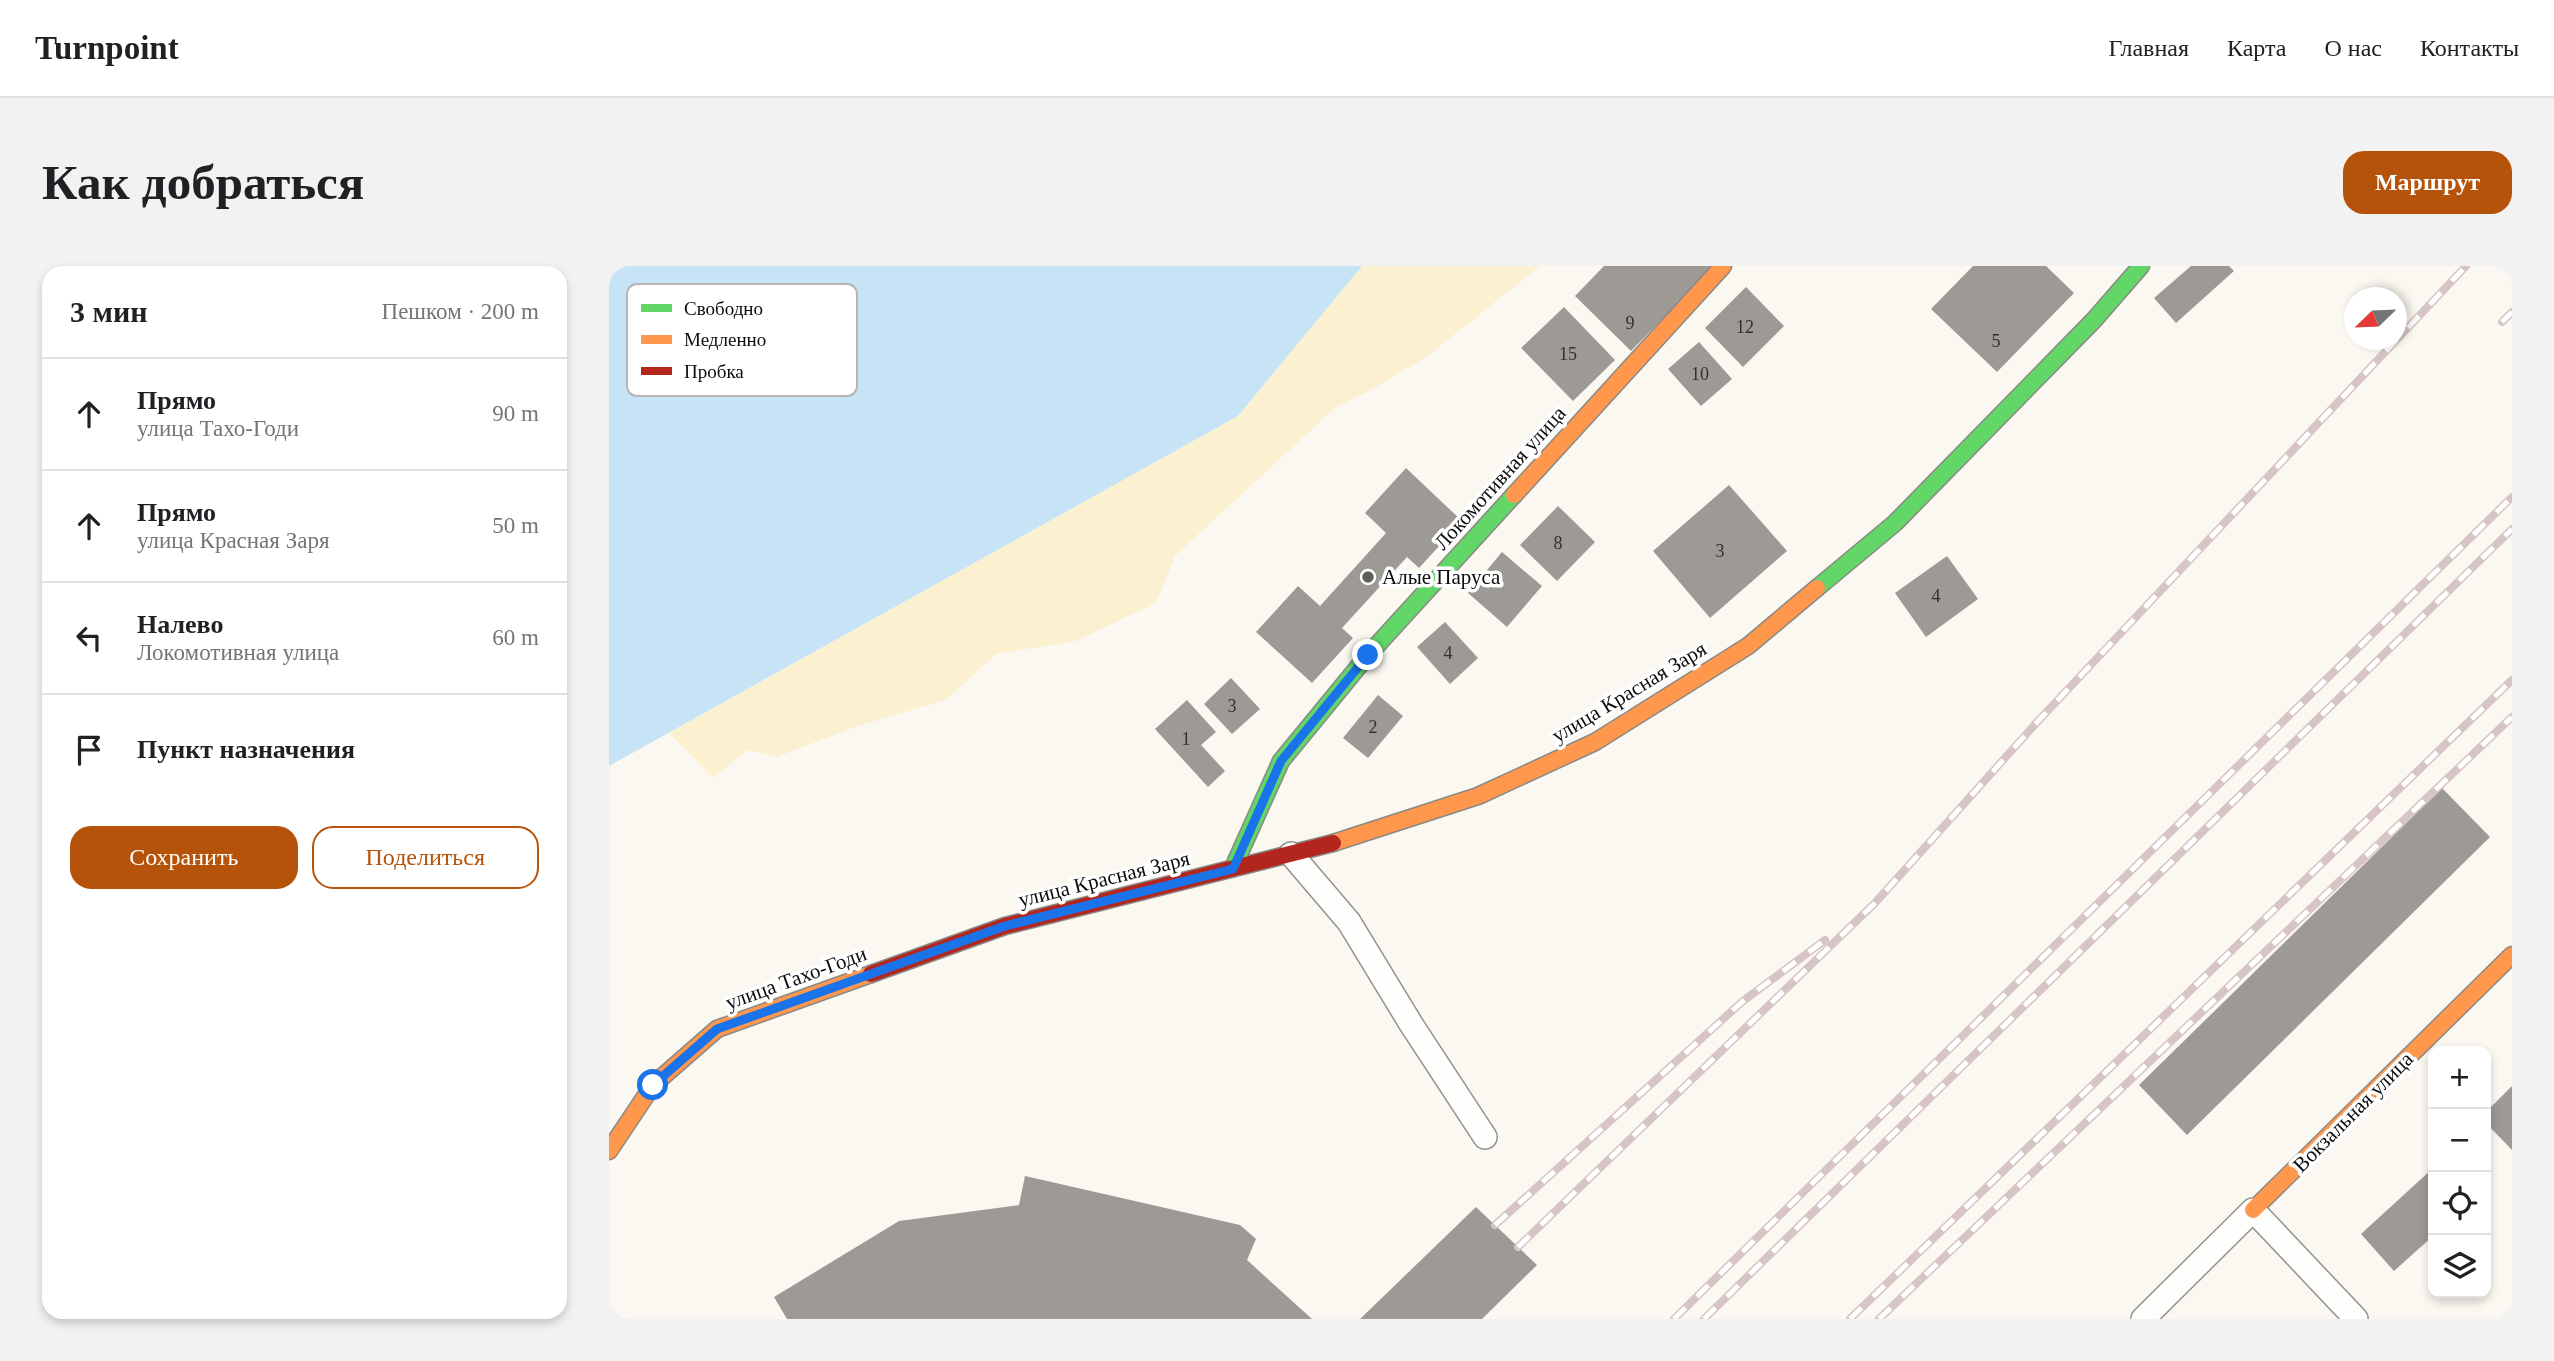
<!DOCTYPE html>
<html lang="ru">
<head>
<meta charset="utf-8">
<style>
  :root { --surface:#fff; --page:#f2f2f2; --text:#202124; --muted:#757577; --line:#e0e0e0; --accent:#b45309 }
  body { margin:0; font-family:Georgia,serif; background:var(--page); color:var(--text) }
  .controls { position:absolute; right:21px; bottom:21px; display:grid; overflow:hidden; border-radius:14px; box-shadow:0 4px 10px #0003 }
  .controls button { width:63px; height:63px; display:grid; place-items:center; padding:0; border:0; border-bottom:2px solid var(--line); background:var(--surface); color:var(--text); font:35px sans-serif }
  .compass { position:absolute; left:1735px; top:21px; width:63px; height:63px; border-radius:50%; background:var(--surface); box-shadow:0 4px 10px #0003; rotate:247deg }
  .stop { position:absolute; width:21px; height:21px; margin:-16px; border:5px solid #1a73e8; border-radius:50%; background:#fff }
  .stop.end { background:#1a73e8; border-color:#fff; box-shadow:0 2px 7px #0008 }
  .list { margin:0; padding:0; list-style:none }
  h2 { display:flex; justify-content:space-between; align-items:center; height:91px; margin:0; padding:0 28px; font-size:30px }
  h2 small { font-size:23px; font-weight:400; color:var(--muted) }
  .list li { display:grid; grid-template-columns:46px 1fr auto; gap:21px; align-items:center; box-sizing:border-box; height:112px; padding:0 28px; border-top:2px solid var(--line) }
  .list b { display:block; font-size:26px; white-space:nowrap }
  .list p { margin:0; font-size:23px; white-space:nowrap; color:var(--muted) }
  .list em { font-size:23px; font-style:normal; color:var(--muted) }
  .actions { display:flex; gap:14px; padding:21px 28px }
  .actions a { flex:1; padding:16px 0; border:2px solid var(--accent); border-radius:21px; text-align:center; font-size:24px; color:var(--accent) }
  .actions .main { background:var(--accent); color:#fff }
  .icon { flex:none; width:38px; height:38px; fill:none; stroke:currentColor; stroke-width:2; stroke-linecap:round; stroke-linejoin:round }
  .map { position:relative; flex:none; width:1903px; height:1053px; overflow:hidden; border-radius:21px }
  header { display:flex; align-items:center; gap:42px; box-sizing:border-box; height:98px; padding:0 35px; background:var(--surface); border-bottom:2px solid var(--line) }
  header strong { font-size:33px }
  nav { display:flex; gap:38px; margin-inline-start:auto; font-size:24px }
  .intro { display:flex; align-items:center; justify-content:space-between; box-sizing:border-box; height:168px; padding:0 42px }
  h1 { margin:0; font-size:49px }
  .button { padding:18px 32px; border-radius:21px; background:var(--accent); color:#fff; font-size:24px; font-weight:700 }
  main { display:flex; gap:42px; padding:0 42px }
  aside { flex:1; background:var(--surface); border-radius:21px; box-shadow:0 4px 10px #0003 }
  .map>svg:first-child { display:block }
  .sand { fill:#fbf1d1 }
  .water { fill:#c6e4f5 }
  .building { fill:#9d9a96 }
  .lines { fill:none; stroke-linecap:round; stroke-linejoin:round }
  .street-casing { stroke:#93928f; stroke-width:26 }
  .fast-casing { stroke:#8a8985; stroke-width:19 }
  .slow-casing { stroke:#8a8985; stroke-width:19 }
  .jam-casing { stroke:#8a8985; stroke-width:19 }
  .street { stroke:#fefefd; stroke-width:23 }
  .fast { stroke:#63d668; stroke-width:16 }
  .slow { stroke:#ff974d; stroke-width:16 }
  .jam { stroke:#b3261e; stroke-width:16 }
  .rail-casing { stroke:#d7c4c4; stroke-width:8 }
  .rail { stroke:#fff; stroke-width:5; stroke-dasharray:16; stroke-linecap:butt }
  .route { stroke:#1a73e8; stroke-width:9 }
  .poi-dot { fill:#5f5f5c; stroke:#fff; stroke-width:2.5 }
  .labels { text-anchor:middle; stroke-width:7; stroke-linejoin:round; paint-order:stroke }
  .number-label { font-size:18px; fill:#30302e }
  .street-label { font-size:21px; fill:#0c0c0c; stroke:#fff }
  .poi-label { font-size:21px; fill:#0c0c0c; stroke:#fff; text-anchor:start }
  .key { fill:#fff; stroke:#b6b6b6; stroke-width:2 }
  .key-label { font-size:19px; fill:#0c0c0c }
</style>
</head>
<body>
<header>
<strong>Turnpoint</strong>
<nav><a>Главная</a><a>Карта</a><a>О нас</a><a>Контакты</a></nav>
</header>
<div class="intro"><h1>Как добраться</h1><a class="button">Маршрут</a></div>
<main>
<aside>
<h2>3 мин<small>Пешком · 200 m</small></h2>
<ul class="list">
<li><svg class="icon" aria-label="ahead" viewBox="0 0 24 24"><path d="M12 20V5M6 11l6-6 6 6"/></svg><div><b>Прямо</b><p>улица Тахо-Годи</p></div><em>90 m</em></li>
<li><svg class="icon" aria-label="ahead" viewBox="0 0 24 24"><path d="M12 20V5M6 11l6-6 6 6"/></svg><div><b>Прямо</b><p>улица Красная Заря</p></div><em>50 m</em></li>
<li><svg class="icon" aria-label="left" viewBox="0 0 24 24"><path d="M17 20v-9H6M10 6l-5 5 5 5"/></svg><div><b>Налево</b><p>Локомотивная улица</p></div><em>60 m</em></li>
<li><svg class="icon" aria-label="arrive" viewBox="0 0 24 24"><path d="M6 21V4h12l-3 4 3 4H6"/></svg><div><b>Пункт назначения</b></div></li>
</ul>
<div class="actions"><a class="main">Сохранить</a><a>Поделиться</a></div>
</aside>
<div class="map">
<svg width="1903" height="1053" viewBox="0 0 1903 1053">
  <rect width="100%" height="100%" fill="#faf8f0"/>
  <path class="sand" d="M753,0h178l-114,91 -57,34 -33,16 -161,149 -19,47 -80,38 -80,13 -50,46 -85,25 -85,32 -28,-7 -35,28 -44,-45 569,-317z"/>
  <path class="water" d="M0,0h753l-124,150 -629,350z"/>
  <g class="building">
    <path d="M995,0h110l-83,85 -56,-55z"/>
    <path d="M1364,0h73l28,27 -77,79 -66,-63z"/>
    <path d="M1582,0h38l5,5 -58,52 -22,-25z"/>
    <path d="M1137,21l38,39 -41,41 -38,-39z"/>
    <path d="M955,41l51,53 -42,41 -52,-53z"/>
    <path d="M1090,76l33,37 -31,27 -33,-37z"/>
    <path d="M797,202l56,53 -43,47 -12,-11 -65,71 11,10 -41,45 -56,-51 42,-46 22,20 66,-73 -21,-20z"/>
    <path d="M1120,219l58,66 -77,67 -57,-67z"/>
    <path d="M949,240l37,36 -38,39 -37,-36z"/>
    <path d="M893,286l40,34 -35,41 -39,-34z"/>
    <path d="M1338,290l31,43 -52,38 -31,-44z"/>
    <path d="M836,356l33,36 -28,26 -33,-37z"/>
    <path d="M622,412l29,31 -28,25 -28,-30z"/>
    <path d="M769,429l25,21 -35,42 -25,-20z"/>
    <path d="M578,434l29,32 -15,13 24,26 -17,16 -53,-58z"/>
    <path d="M1833,522l48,49 -303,298 -48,-50z"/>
    <path d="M1903,820v64l-26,-27v-11z"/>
    <path d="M1823,903l1,67 -39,35 -33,-37z"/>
    <path d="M416,910l215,49 16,14 -9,21 65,59h-525l-13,-22 125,-76 120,-16z"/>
    <path d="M867,941l61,58 -55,54h-122z"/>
  </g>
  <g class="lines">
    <g class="street-casing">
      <g id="street">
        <path d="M682,588l58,68 62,102 74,113"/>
        <path d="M1534,1053l110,-109 103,109"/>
      </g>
    </g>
    <g class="fast-casing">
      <g id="fast">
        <path d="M1208,322l78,-65 199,-203 47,-54"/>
        <path d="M624,602l48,-107 87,-106 146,-160"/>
      </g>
    </g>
    <g class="slow-casing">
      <g id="slow">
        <path d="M905,229l209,-229"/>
        <path d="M724,577l145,-47 117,-54 153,-96 69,-58"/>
        <path d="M0,885l44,-66 64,-56 154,-55"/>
        <path d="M1644,944l259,-255"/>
      </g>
    </g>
    <g class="jam-casing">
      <path id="jam" d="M262,708l134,-48 328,-83"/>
    </g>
    <use href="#street" class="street"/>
    <use href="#fast" class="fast"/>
    <use href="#slow" class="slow"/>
    <use href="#jam" class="jam"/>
    <g class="rail-casing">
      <g id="rail">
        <path d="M1893,56l10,-10"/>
        <path d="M886,959l248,-224 82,-61"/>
        <path d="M909,981l357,-344 164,-183 427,-454"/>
        <path d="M1065,1053l838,-822"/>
        <path d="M1095,1053l808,-790"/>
        <path d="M1241,1053l662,-639"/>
        <path d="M1270,1053l633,-602"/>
      </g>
    </g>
    <use href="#rail" class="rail"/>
  </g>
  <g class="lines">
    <path class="route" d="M44,819l64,-56 288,-103 228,-57 48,-108 87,-106"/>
  </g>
  <circle class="poi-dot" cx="759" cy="311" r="7"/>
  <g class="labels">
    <g class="number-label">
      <text x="1021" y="63">9</text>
      <text x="1136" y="67">12</text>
      <text x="1387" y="81">5</text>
      <text x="959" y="94">15</text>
      <text x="1091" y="114">10</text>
      <text x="949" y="283">8</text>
      <text x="1111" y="291">3</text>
      <text x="1327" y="336">4</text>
      <text x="839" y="393">4</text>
      <text x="623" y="446">3</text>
      <text x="764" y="467">2</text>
      <text x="577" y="479">1</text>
    </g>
    <g class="street-label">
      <text transform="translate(891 212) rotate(-48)" y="7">Локомотивная улица</text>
      <text transform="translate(1020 426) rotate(-31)" y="7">улица Красная Заря</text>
      <text transform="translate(495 613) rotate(-14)" y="7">улица Красная Заря</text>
      <text transform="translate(187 712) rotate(-20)" y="7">улица Тахо-Годи</text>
      <text transform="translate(1744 846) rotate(-45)" y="7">Вокзальная улица</text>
    </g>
    <g class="poi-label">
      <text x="773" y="318">Алые Паруса</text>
    </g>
  </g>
  <rect x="18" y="18" width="230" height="112" rx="10" class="key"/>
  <rect x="32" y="38" width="31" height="8" fill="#63d668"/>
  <rect x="32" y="69" width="31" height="9" fill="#ff974d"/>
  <rect x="32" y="101" width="31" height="8" fill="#b3261e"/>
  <g class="key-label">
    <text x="75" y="49">Свободно</text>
    <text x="75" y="80">Медленно</text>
    <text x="75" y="112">Пробка</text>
  </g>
</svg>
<div class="controls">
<button>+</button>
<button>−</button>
<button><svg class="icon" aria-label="locate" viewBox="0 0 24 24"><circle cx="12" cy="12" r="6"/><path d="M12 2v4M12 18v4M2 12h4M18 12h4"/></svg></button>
<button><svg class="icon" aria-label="layers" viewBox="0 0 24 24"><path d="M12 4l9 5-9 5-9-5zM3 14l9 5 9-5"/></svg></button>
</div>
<svg class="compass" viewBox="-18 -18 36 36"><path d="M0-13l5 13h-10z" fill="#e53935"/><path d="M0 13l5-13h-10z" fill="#757577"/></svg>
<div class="stop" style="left:44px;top:819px"></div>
<div class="stop end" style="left:759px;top:389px"></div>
</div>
</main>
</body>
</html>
